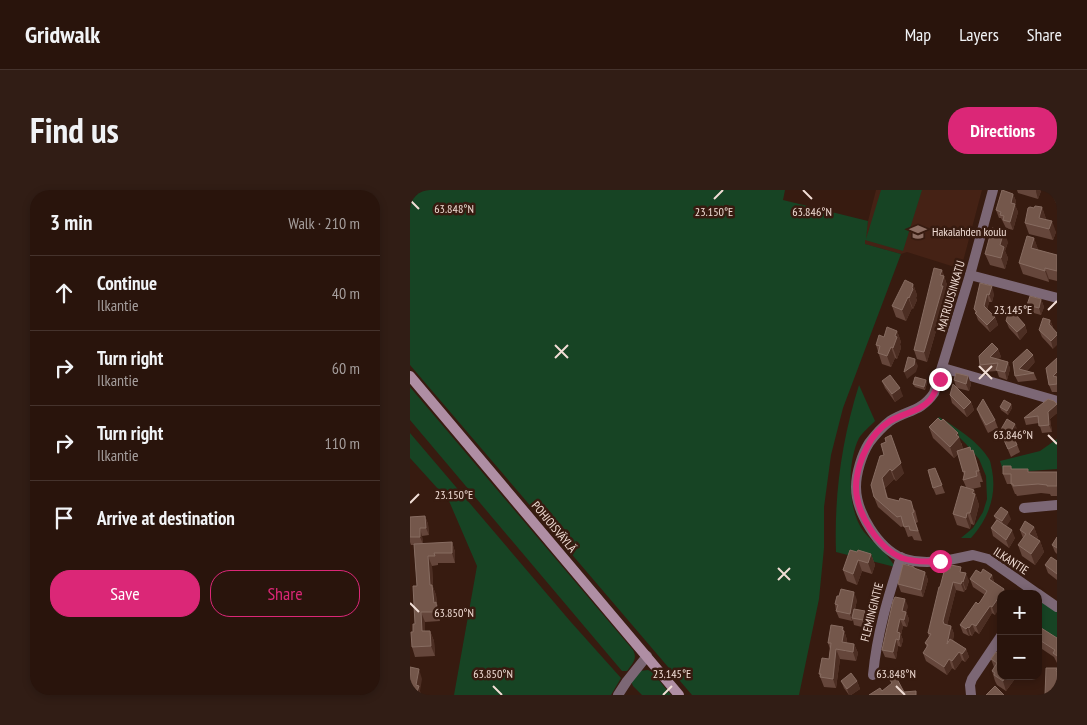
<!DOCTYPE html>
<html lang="en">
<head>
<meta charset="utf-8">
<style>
  :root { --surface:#29140c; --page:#311d15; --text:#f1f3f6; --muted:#a59e9d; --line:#45332d; --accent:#db2777 }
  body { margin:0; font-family:"PT Sans Narrow",sans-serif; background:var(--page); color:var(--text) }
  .controls { position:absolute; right:15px; bottom:15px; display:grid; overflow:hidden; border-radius:10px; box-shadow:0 2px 8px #0003 }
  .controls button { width:45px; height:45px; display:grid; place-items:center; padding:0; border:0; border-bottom:1px solid var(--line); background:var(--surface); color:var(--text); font:25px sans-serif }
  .stop { position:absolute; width:15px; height:15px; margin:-11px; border:4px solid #db2777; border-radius:50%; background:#fff }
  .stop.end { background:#db2777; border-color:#fff; box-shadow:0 1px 5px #0008 }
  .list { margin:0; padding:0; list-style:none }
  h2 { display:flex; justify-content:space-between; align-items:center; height:65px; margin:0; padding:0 20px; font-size:21px }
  h2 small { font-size:16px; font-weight:400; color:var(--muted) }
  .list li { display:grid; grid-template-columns:32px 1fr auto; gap:15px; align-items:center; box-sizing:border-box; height:75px; padding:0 20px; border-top:1px solid var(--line) }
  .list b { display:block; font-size:19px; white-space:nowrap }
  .list p { margin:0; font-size:16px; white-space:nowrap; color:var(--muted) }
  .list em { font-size:16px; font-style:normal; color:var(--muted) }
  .actions { display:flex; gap:10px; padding:15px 20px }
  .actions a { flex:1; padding:11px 0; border:1px solid var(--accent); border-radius:20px; text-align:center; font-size:18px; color:var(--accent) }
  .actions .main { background:var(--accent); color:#fff }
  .icon { flex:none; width:28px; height:28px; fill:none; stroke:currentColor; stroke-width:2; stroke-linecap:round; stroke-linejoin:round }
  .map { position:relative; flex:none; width:647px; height:505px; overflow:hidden; border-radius:20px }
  header { display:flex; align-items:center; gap:30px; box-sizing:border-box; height:70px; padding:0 25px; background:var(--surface); border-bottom:1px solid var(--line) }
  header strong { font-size:24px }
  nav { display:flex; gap:28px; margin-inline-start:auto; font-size:18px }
  .intro { display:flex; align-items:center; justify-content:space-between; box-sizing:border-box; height:120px; padding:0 30px }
  h1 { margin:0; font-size:35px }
  .button { padding:12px 22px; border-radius:20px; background:var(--accent); color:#fff; font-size:18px; font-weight:700 }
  main { display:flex; gap:30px; padding:0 30px }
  aside { flex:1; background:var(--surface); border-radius:20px; box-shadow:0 2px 8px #0003 }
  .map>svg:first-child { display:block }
  .built { fill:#452215 }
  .green { fill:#174424 }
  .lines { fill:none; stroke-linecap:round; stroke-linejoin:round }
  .minor { stroke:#7c6775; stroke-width:10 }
  .secondary { stroke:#af8ea4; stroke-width:10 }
  .wall { fill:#65463b }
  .shaded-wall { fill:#4c2e23 }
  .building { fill:#74574b; stroke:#876c61 }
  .route { stroke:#db2777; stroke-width:6 }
  .ticks { fill:none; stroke:#f1ddd5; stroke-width:2 }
  .labels { text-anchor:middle; stroke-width:5; stroke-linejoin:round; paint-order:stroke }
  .poi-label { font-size:12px; fill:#f1ddd5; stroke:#371b10; text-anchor:start }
  .street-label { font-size:12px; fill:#f1ddd5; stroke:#371b10 }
  .ticks-label { font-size:12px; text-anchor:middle; fill:#f1ddd5; stroke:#371b10; stroke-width:5; stroke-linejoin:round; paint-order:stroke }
</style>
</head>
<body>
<header>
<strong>Gridwalk</strong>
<nav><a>Map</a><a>Layers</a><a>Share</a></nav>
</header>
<div class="intro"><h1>Find us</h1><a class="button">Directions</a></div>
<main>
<aside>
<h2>3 min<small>Walk · 210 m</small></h2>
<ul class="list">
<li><svg class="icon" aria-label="ahead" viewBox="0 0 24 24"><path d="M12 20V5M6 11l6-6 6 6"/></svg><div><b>Continue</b><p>Ilkantie</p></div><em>40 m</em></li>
<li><svg class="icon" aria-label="right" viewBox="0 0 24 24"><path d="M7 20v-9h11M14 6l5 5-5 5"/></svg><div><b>Turn right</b><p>Ilkantie</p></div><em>60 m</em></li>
<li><svg class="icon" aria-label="right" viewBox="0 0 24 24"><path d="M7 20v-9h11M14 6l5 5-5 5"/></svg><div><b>Turn right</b><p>Ilkantie</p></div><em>110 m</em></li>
<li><svg class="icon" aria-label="arrive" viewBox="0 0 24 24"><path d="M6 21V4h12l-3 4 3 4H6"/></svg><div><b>Arrive at destination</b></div></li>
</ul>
<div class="actions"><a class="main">Save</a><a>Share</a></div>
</aside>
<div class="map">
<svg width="647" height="505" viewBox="0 0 647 505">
  <rect width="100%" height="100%" fill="#371b10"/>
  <path class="built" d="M466,0h106l-21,79 -54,-17 -6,2 -37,-10 4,-23z"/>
  <g class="green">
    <path d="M0,0h375l-2,10 85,21 -2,18 15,-49h41l-19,61 -38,-11v4l36,10 -58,154 -12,47 -7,52v41l-5,51 -20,96h-107l-282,-330z"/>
    <path d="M449,195l16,36c-5,5 -12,11 -16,17 -12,24 -12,72 5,94 10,12 23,20 31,35l-59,-15c-2,-57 6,-113 23,-167z"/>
    <path d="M0,197l223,263c5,9 -1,14 -6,21h-5l-212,-251z"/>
    <path d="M529,227c18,11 39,24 50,42 2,3 2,8 3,11 5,26 -4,49 -21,68h-10l12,-10 10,-16 4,-13 -1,-23 -7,-17 -13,-15 -17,-17 -14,-6z"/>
    <path d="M0,243l160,188 51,57 -10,17h-157l23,-129 -28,-65 -39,-43z"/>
    <path d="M647,249v30l-53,4 -4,-12 40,-10z"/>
    <path d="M628,410l19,12v30l-19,-13z"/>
    <path d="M238,480l4,2 19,23h-29l-9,-9 -2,-5 9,-10z"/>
  </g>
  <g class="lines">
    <g class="minor">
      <path d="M583,0l-23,85 -36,118c-13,19 -27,17 -44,28 -8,6 -15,14 -21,22 -7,11 -13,30 -13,44 0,25 22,61 46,71 22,8 49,2 71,-3l15,4 50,35"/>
      <path d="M560,85l87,23"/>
      <path d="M533,178l114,33"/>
      <path d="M614,318l33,-3"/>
      <path d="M628,404l19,13"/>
      <path d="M463,485c4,-42 15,-78 28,-118"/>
      <path d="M208,505l9,-14 20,-25"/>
      <path d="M561,505l-1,-10 2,-6 29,-43"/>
    </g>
    <path class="secondary" d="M0,186l269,319"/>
  </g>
  <g class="wall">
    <path d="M607,0h23l1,1 -3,8 -20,-6z"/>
    <path d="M640,0h7v14l-1,-1z"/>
    <path d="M603,4l3,7 -1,4 3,7 -5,18 -7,-2 -5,-10h-2l-3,-8z"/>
    <path d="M632,17l4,12v1l10,12 -3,8 -24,-6 -4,-11 9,-15z"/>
    <path d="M624,48l4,12 19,5v26l-8,-2v3l-26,-8 -4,-11z"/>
    <path d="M598,52l-3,9 3,7 -3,11 -15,-4 -5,-11z"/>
    <path d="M532,80l5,15 -2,8 1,3 -19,66 -10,-3 -3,-9z"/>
    <path d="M570,93l14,11 -2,8h-3l-2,8 8,7 3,8 -8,7 -12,-12 -4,-11z"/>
    <path d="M503,94l4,11 -1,3 1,2 -4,9 -1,-1 -6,13 -10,-4 -4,-11z"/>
    <path d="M631,109l3,8 -3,8 -11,-3 -3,-7z"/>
    <path d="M609,128l6,7 2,7 -7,8 -11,-12 -3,-7z"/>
    <path d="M640,130l3,7v22l-11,-12 -3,-7z"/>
    <path d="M487,141l4,11 -1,2 1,4 -4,11 -2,-1 -4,9 -9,-3 -6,-19 8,-8z"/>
    <path d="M588,159l3,8 -3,2 10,3 2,7 -3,11 -8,-3 -2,-6 -14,1 -3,-7z"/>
    <path d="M647,168v34h-5l-3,-7z"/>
    <path d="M625,172l-8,9 7,2 3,7 -19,2 -3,-6z"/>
    <path d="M558,186l3,8 -2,7 -12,-3 14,14 3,8 -7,7 -15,-14 -2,-8 6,-8 -2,-7z"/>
    <path d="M516,190l1,3 -2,7 -10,-3 -2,-3z"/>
    <path d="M472,191l21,15 -8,6 -10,-14z"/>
    <path d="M601,214l1,4 -4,7 -7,-5 -1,-3z"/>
    <path d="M647,215v8l-7,6 2,13 -10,1 -3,-10 -13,2 -2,-7z"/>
    <path d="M567,219l18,11 3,8 -10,5 -8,-16z"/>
    <path d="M531,231l21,23v1l1,4 -1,1 9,1 2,-1 10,32h-3l1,5 -9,2 2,1 5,15 -5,20 -3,-1 -1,5 -13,-4 -4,-11 13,-27 -3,-7 1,-5 -6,-21 -4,4 -21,-20 -4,-11z"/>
    <path d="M590,241h18l-4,6 6,15 -9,5z"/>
    <path d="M474,265l20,18 -8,8 -2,-2 -9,9 3,10 27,12 3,12 -2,1 6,18 -8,-1 -2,-4 -4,1 -4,-11 -3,1 -23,-20 -4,-10z"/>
    <path d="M601,276l1,3 17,3h28v24h-6l-1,-2 -9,-1 -24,3 -1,-2h-1l-4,-10h-4l-4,-10z"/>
    <path d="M525,278l10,25 -9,2 -3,-7z"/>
    <path d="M15,326l3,8 1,11 -7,1 1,8 29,-2 3,10v11h-17v2l-6,1 1,21 3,8 1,9 3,8v9l-15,1v9h5l4,10 1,15 -20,1 -3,-10 1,-15 2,-8 2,-38 -3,-41h-3l-1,-3v-25z"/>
    <path d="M584,326l17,3 -5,7 9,12 -6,10 -16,-12 -2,-8 5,-8z"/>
    <path d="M624,337l4,11 -1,1 3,2 4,11 -9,13 -13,-9 -4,-11 5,-7 -3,-8z"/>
    <path d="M642,355l5,3v6l-2,-2z"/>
    <path d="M447,362l14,2 4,11 -3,9 -10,-3 -5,14 -10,-4 -4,-11z"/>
    <path d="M647,371v19l-9,-7 -3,-8z"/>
    <path d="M505,379l10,3 3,8 -5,17 -22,-5 -3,-8z"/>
    <path d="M553,382l6,9 -3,9h-1l-1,2 -8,-2 -9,35 4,1 3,8 -1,6 13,9 3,8 -4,5 -3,-2 -7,10 -3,-2 -5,7 -21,-14 -3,-8 4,-5 -2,-5 4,-6 -1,-4 12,-46z"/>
    <path d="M571,383l11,2 2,7 10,7 2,5h-5l-6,21 -3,-2 -13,21 -4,-3 -3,5 -2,-1 -1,1 -6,-3 -3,-8 20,-23 5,-7 -12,-8 -3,-8z"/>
    <path d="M447,410l-2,9 13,10 -2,9 -12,-3 -1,-5 -1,1 -13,-3 -3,-7 -1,-7z"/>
    <path d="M498,416l-2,6 3,7 -2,8 -4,-1 -2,9 2,5 -2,7 -3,-1 -2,13 -11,-2 -3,-7z"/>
    <path d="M628,436l19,12v25l-3,-6 -15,-10 -1,1z"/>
    <path d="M433,437l4,13v3l7,1 4,9 -2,8 -16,-2 -4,29 -12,-1 -5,-13 10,-15 1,-10 -2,-6z"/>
    <path d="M581,469l26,17 -11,15 -9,-6 -2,-4 -3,-10 2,-4z"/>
    <path d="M431,491h16l3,8 -9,6h-2l-5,-7z"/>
  </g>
  <g class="shaded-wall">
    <path d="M626,0h4l1,1 -3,8 -2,-7z"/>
    <path d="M603,4l3,7 -1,4 3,7 -5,18 -3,-8 1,-19z"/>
    <path d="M632,17l4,12 -3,9 -4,-10z"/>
    <path d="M642,31l4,11 -3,8 -4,-11z"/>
    <path d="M594,41l4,11 -3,9 3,7 -3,11 -4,-11 -1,-13z"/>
    <path d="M624,48l4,11 -3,10 -4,-11z"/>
    <path d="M635,78l4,11v3l-4,-11z"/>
    <path d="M532,80l5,15 -2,8 1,3 -19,66 -3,-10 17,-66 -1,-11z"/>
    <path d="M503,94l4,11 -1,3 1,2 -4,9 -4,-11z"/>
    <path d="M582,96l2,8 -2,8 -3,-7z"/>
    <path d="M577,104l2,8 -3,11 -2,-7z"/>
    <path d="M498,107l4,11 -6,13 -4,-11z"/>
    <path d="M631,109l3,8 -3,8 -2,-7z"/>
    <path d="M607,121l2,7 -1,5 -2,-8z"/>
    <path d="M585,127l3,8 -8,7 -3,-7z"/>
    <path d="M640,130l3,7 -1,5 -3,-8z"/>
    <path d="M615,135l2,7 -7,8 -3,-8z"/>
    <path d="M487,141l4,11 -1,2 1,4 -4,11 -4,-11 2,-12z"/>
    <path d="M647,145v10l-4,4 -2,-8z"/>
    <path d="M481,157l4,11 -4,9 -4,-11z"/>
    <path d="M588,159l3,8 -8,7 -3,-7z"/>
    <path d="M623,165l2,7 -12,13 -4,-6z"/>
    <path d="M505,169l3,7 -2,6 -9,7 -3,-7z"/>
    <path d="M598,172l2,7 -3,11 -2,-8z"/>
    <path d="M647,182v9l-4,-5z"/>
    <path d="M558,186l3,8 -2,7 -3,-7z"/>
    <path d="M516,190l1,3 -2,7 -1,-3z"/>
    <path d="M490,198l3,8 -8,6 -3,-8z"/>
    <path d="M561,212l3,8 -7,7 -3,-8z"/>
    <path d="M601,214l1,4 -4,7 -1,-4z"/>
    <path d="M647,214v9l-7,6 2,13 -3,-7 -1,-13z"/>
    <path d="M605,234l3,7 -5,7 -2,-7z"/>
    <path d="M548,243l5,16 -9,9 -4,-11 6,-12z"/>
    <path d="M481,245l13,38 -8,8 -4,-10z"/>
    <path d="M563,260l4,12 6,20 -4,-11z"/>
    <path d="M480,279l4,10 -9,9 6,19 -9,-29z"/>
    <path d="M564,300l5,15 -5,20 -4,-12z"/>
    <path d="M598,322l3,7 -6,10 -3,-8z"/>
    <path d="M557,323l4,11 -1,5 -4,-11z"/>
    <path d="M15,326l3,8 1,11 -3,-7z"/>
    <path d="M624,337l4,11 -5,7 -4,-11z"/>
    <path d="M10,338l2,8 1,8 -3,-7z"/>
    <path d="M602,340l3,8 -6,10 -3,-8z"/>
    <path d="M630,351l4,11 -9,13 -4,-11z"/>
    <path d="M42,352l3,10v11l-3,-10z"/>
    <path d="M461,364l4,11 -3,9 -4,-11z"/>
    <path d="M18,366l4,10 1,21 3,8 1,9 3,8v9l-6,-18 -4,-18z"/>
    <path d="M448,370l4,11 -5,14 -4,-11z"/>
    <path d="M515,382l3,8 -5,17 -2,-7z"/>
    <path d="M556,383l3,8 -3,9 -3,-8z"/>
    <path d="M582,385l2,7 -5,-3z"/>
    <path d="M552,391l3,9 -1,2 -3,-8z"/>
    <path d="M543,392l3,8 -10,40 1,2 -4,-11z"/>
    <path d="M444,402l3,8 -4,18h-1v3l-2,-7z"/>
    <path d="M591,405v11l-6,9 -3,-8z"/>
    <path d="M495,409l3,7 -3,12 -3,-7z"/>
    <path d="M580,416l2,7 -13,21 -3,-8z"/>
    <path d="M455,421l3,8 -2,9 -3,-8z"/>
    <path d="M11,422l4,10v19l-3,-10z"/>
    <path d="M496,422l3,7 -2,8 -3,-7z"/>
    <path d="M490,429l3,7 -2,9 2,5 -2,7 -4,-15z"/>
    <path d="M562,434l3,7 -3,5 -3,-8z"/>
    <path d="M541,436l3,8 -4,18 -3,-8z"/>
    <path d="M433,437l4,13 -1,12 -4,-10z"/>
    <path d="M558,437l2,8 -1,1 -3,-7z"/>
    <path d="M20,441l4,10 1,15 -4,-10z"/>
    <path d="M486,449l2,7 -2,13 -3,-7z"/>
    <path d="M444,454l4,9 -2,8 -3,-9z"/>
    <path d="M426,459l4,10 -4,29 -3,-9z"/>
    <path d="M556,459l3,8 -4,5 -3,-8z"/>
    <path d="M549,462l3,8 -7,10 -3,-9z"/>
    <path d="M539,469l3,9 -5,7 -3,-8z"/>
    <path d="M9,479l3,10 -2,12 2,4h-6v-10z"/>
    <path d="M596,486h11l-11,15 -3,-10z"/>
    <path d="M447,491l3,8 -9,6h-2l-2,-6z"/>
  </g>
  <g class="building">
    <path d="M592,0l11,4 -2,9 4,1 -5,18 -7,-2 1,-4 -4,-1 1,-3 -5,-2z"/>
    <path d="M642,0h5v4l-5,-2z"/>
    <path d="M625,16l7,1 -3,11 13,3 -3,8 -24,-6 3,-15 2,-1 4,1z"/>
    <path d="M582,38l12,3 -4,14 4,2 -3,11 -16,-4z"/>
    <path d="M617,46l7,2 -3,10 26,7v16l-12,-3v3l-26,-8z"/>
    <path d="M524,78l8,2 -2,5 4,1 -3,10h2l-19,66 -10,-2z"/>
    <path d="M495,90l8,4 -1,4 1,1 -4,9 -1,-1 -6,13 -10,-4z"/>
    <path d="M570,93l12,3 -3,9 -2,-1 -3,12 11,11 -8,8 -12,-12 2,-1 -3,-3z"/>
    <path d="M620,106l11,3 -2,9 -12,-3z"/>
    <path d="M599,120l8,1 -1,4 9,10 -8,7 -11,-11z"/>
    <path d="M633,128l7,2 -1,4 8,9v2l-6,6 -12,-11z"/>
    <path d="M477,137l10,4 -2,5 2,1 -4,11 -2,-1 -4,9 -9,-3 2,-7 -4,-1 3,-10 5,2z"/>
    <path d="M582,153l6,6 -8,8 18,5 -3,10 -9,-2 2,-7 -18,2 -1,-9z"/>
    <path d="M617,159l6,6 -14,14 15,4 -19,3 -2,-14z"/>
    <path d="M498,167l7,2 -1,6 -10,7z"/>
    <path d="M647,168v14l-4,4 4,1v7l-8,1 -3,-17z"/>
    <path d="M546,183l12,3 -2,8 -12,-4z"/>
    <path d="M480,185l10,13 -8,6 -10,-13z"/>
    <path d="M505,187l11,3 -2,7 -11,-3z"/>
    <path d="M543,194l18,18 -7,7 -14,-14z"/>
    <path d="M573,209l12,21 -9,5 -9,-16z"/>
    <path d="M638,209l6,2 3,3 -9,8 1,13 -10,1 -1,-10 -14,2z"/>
    <path d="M594,210l7,4 -4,7 -7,-4z"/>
    <path d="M528,228l3,3 2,-2 15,14 -2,2 3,2 -9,10 -21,-20z"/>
    <path d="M597,229l8,5 -4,7 6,14 -9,4 -8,-18z"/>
    <path d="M481,245l10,28 -9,8 -2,-2 -8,9 5,20 12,3 1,-3 11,3 3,11 -2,1 6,18 -8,-1 -1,-4 -5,1 -3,-11 -4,1 -23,-20 -3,-12 9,-29 4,-1 -3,-11 5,-2 -1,-4z"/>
    <path d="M560,257l1,4 2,-1 6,21h-3l1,5 -14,4 2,-9 -2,1 -6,-21z"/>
    <path d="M593,276h8v3h17v3h29v14h-10v-1l-9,-1 -25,2v-2h-2v-10h-8z"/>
    <path d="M525,278l7,17 -9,3 -5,-18z"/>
    <path d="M551,296l13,4 -2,3 3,1 -5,19h-3l-1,5 -13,-4z"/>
    <path d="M591,317l7,5 -6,9 -8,-5z"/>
    <path d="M15,326l1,12h-6v9h-10v-20z"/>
    <path d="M587,330l15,10 -6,10 -15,-12z"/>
    <path d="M615,331l9,6 -5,7 11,7 -9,13 -13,-9 8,-11 -6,-4z"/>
    <path d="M647,347v11l-5,-3z"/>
    <path d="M42,352v11h-18l1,3h-7l2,29h2l2,18 2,-1 1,10h-16l1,19h8l1,15 -19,1 -1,-15h2v-8h2l-2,-38h4l-3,-42z"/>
    <path d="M440,360l7,2 1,-2 13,4 -3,9 -10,-3 -5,14 -10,-4z"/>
    <path d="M641,367l6,4v13l-12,-9z"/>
    <path d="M493,374l11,3v1l11,4 -4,18 -23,-6z"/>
    <path d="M541,375l10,2 -1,5 6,1 -3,9 -1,-1 -1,3 -8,-2 -10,39 1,3 7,2 -4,18 3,-5 16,10 -4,5 -3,-2 -7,9 -3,-2 -5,8 -21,-14 5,-8 -3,-2 6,-9 -3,-1 11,-46h1l5,-19 5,1z"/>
    <path d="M573,379l9,6 -3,4 15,10 -3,5 -9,13 -2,-1 -14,20 -4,-2 -3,4 -1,-1 -2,2 -6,-4 16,-23 2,2 2,-2 7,-11 -17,-12 6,-9 5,3z"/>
    <path d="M431,399l13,3 -4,22 -14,-3 2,-6 -3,-1 2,-8h2z"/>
    <path d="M485,407l10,2 -3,12 4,1 -2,8 -4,-1 -3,13 3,1 -1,7 -3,-1 -3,13 -11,-2 11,-49z"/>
    <path d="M444,419l11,2 -2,9 -11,-2z"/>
    <path d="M421,435l12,2 -1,3 2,1 -2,11 12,2 -1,8 -17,-3 -3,30 -13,-2 1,-3h-2l3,-16 7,1 2,-16h-3z"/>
    <path d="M628,436l19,12v18l-4,-3 2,-3 -17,-11z"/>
    <path d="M586,462l5,3v21h5l-3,5 -9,-6 1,-2 -3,-2 5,-8 -6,-4z"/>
    <path d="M0,477l9,2 -3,16 3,1 -3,9h-6z"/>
    <path d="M636,478h11l-1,3h1v24h-12z"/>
    <path d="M441,483l6,8 -10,8 -6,-8z"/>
    <path d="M486,487l8,15 12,-1v4h-47l11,-7 2,3 10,-8 -2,-3z"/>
    <path d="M585,496l9,9h-18z"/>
  </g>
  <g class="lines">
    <path class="route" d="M530,371c-13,1 -26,1 -38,-3 -24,-10 -46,-45 -46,-71 0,-13 5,-29 11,-40 5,-10 14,-20 23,-26 13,-8 29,-9 40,-21 5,-6 7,-14 10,-21"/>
  </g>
  <path class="ticks" d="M393,0l9,9M304,9l9,-9M0,10l9,9M638,120l9,-9M145,155l13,13M145,168l13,-13M569,176l13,13M569,189l13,-13M638,245l9,9M0,313l9,-9M368,378l12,12M368,390l12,-12M0,413l9,9M83,496l9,9M486,496l9,9M253,505l9,-9"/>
  <defs>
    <g id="school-bare" transform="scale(1.35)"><path d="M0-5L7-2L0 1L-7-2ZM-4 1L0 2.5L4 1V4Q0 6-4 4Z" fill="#8d6e63" stroke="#371b10" stroke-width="2.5" paint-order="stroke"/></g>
  </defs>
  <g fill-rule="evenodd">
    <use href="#school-bare" x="508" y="42"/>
  </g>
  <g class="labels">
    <g class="poi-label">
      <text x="522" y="46">Hakalahden koulu</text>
    </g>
    <g class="street-label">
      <text transform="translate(541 106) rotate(-74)" y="4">MATRUUSINKATU</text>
      <text transform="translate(144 337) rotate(50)" y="4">POHJOISVÄYLÄ</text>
      <text transform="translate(601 371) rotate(33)" y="4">ILKANTIE</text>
      <text transform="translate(462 422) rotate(-76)" y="4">FLEMINGINTIE</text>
    </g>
  </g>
  <g class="ticks-label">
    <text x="44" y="23">63.848°N</text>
    <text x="304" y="26">23.150°E</text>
    <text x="402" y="26">63.846°N</text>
    <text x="603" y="124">23.145°E</text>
    <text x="603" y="249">63.846°N</text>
    <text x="44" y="309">23.150°E</text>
    <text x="44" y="427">63.850°N</text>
    <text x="83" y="488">63.850°N</text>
    <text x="262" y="488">23.145°E</text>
    <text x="486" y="488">63.848°N</text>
  </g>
</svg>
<div class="controls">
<button>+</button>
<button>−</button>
</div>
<div class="stop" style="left:530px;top:371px"></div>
<div class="stop end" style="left:530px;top:189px"></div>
</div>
</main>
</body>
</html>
